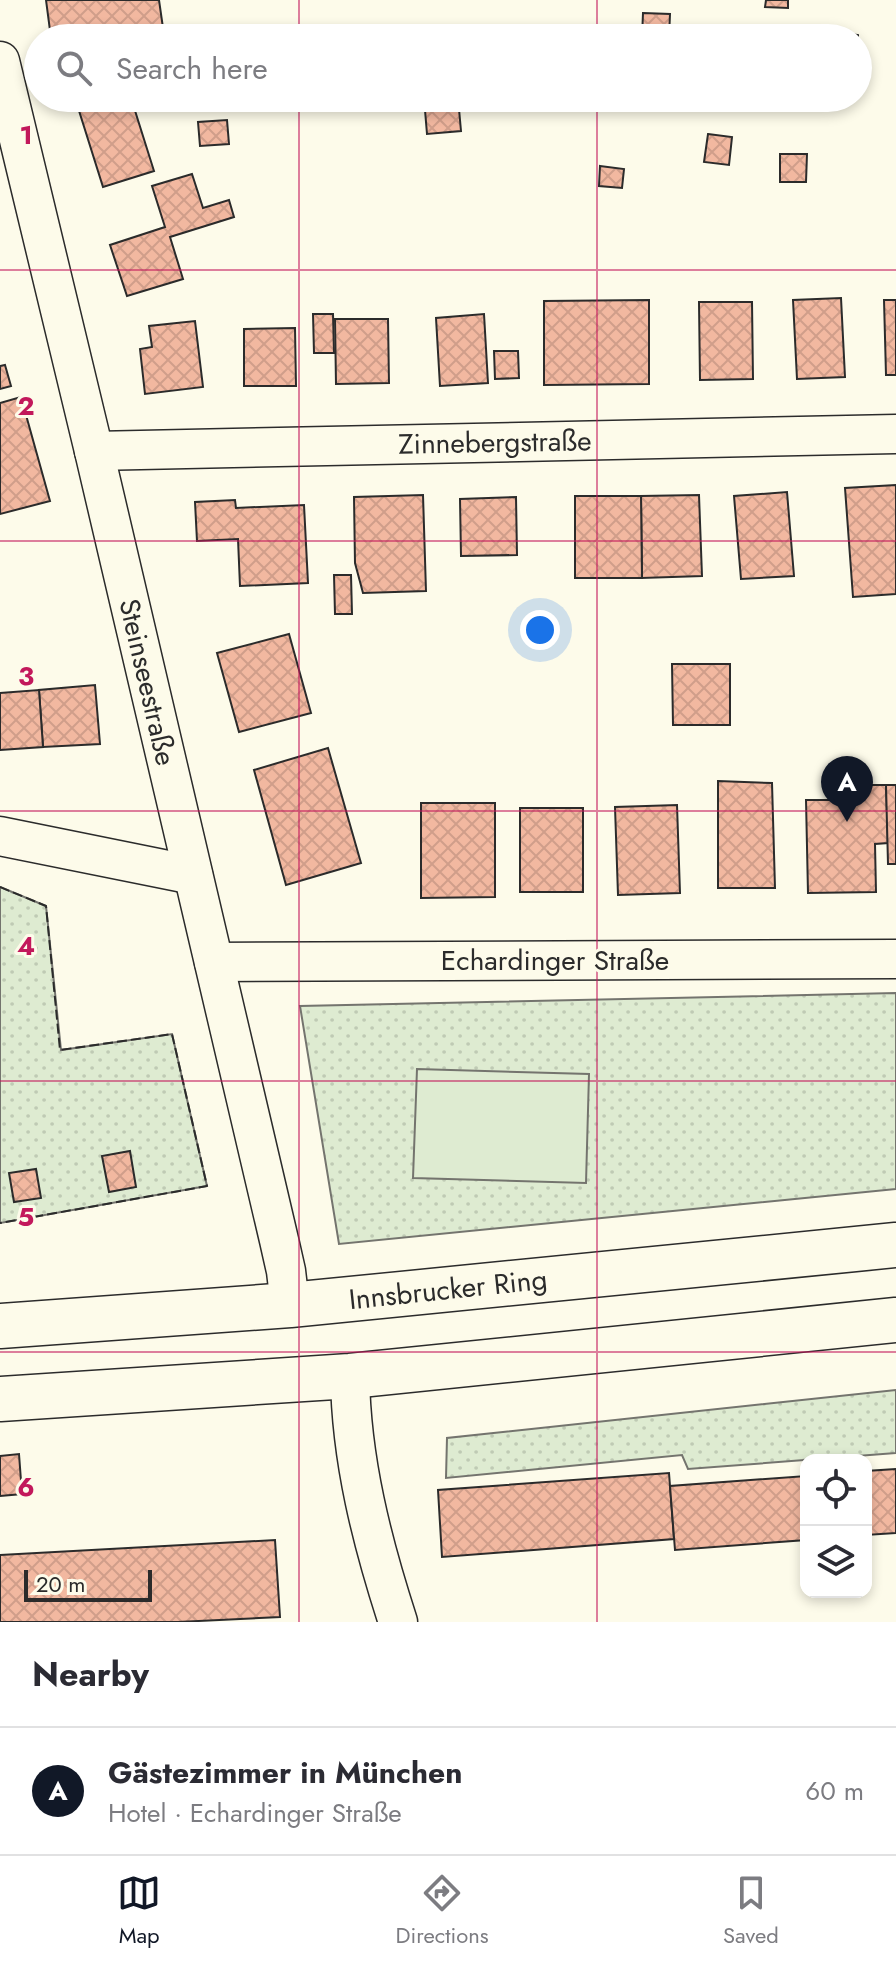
<!DOCTYPE html>
<html lang="en">
<head>
<meta charset="utf-8">
<style>
  :root { --surface:#fff; --page:#f2f2f3; --text:#2b2b33; --muted:#7c7c81; --line:#e1e1e2; --accent:#111827 }
  body { margin:0; font-family:Jost,sans-serif; background:var(--page); color:var(--text) }
  .controls { position:absolute; right:24px; bottom:24px; display:grid; overflow:hidden; border-radius:16px; box-shadow:0 4px 12px #0003 }
  .controls button { width:72px; height:72px; display:grid; place-items:center; padding:0; border:0; border-bottom:2px solid var(--line); background:var(--surface); color:var(--text); font:40px sans-serif }
  .scale { position:absolute; left:24px; bottom:20px; width:128px; box-sizing:border-box; padding-left:8px; border:4px solid #2b2b2b; border-top:0; font-size:22px; line-height:28px; white-space:nowrap; color:#2b2b2b; -webkit-text-stroke:6px #fdfbea; paint-order:stroke }
  .you { position:absolute; left:540px; top:630px; width:28px; height:28px; margin:-20px; border:6px solid #fff; border-radius:50%; background:#1a73e8; box-shadow:0 0 0 12px #1a73e833 }
  .badge { display:grid; place-items:center; width:52px; height:52px; border-radius:50%; background:var(--accent); color:#fff; font-size:26px; font-weight:700 }
  .pin { position:absolute; translate:-50% -66px; filter:drop-shadow(0 2px 4px #0008) }
  .pin::after { content:''; position:absolute; top:42px; width:28px; height:24px; background:inherit; clip-path:polygon(0 0,100% 0,50% 100%) }
  .list { margin:0; padding:0; list-style:none }
  h2 { display:flex; justify-content:space-between; align-items:center; height:104px; margin:0; padding:0 32px; font-size:34px }
  h2 small { font-size:26px; font-weight:400; color:var(--muted) }
  .list li { display:grid; grid-template-columns:52px 1fr auto; gap:24px; align-items:center; box-sizing:border-box; height:128px; padding:0 32px; border-top:2px solid var(--line) }
  .list b { display:block; font-size:30px; white-space:nowrap }
  .list p { margin:0; font-size:26px; white-space:nowrap; color:var(--muted) }
  .list em { font-size:26px; font-style:normal; color:var(--muted) }
  .icon { flex:none; width:44px; height:44px; fill:none; stroke:currentColor; stroke-width:2; stroke-linecap:round; stroke-linejoin:round }
  .map { position:relative; flex:none; width:896px; height:1622px; overflow:hidden }
  .search { position:absolute; background:var(--surface); box-shadow:0 4px 12px #0003; left:24px; right:24px; top:24px; height:88px; display:flex; align-items:center; gap:20px; box-sizing:border-box; padding:0 28px; border-radius:44px; color:var(--muted); font-size:30px }
  .sheet { height:232px; background:var(--surface) }
  nav { display:flex; justify-content:space-around; align-items:center; box-sizing:border-box; height:112px; border-top:2px solid var(--line); background:var(--surface); font-size:22px; color:var(--muted) }
  nav a { display:grid; justify-items:center; gap:4px }
  nav .on { color:var(--accent) }
  .map>svg:first-child { display:block }
  .grass { fill:url(#grass-dots); stroke:#74746e; stroke-width:2 }
  .pitch { fill:#deebd1; stroke:#74746e; stroke-width:2 }
  .building { fill:url(#building-cross-hatch); stroke:#2b2b2b; stroke-width:2 }
  .lines { fill:none; stroke-linecap:round; stroke-linejoin:round }
  .minor-casing { stroke:#2b2b2b; stroke-width:41 }
  .primary-casing { stroke:#2b2b2b; stroke-width:47 }
  .minor { stroke:#fdfbea; stroke-width:38 }
  .primary { stroke:#fdfbea; stroke-width:44 }
  .fence { stroke:#2b2b2b; stroke-width:2; stroke-dasharray:10 4; stroke-linecap:butt }
  .grid { fill:none; stroke:#c2185b; stroke-width:2; stroke-opacity:0.55 }
  .labels { text-anchor:middle; stroke-width:6; stroke-linejoin:round; paint-order:stroke }
  .street-label { font-size:28px; fill:#2b2b2b; stroke:#fdfbea }
  .grid-label { font-size:26px; text-anchor:middle; font-weight:bold; fill:#c2185b; stroke:#fdfbea; stroke-width:6; stroke-linejoin:round; paint-order:stroke }
</style>
</head>
<body>
<div class="map">
<svg width="896" height="1622" viewBox="0 0 896 1622">
  <defs>
    <pattern id="grass-dots" width="8" height="8" patternUnits="userSpaceOnUse" patternTransform="scale(2)"><rect width="8" height="8" fill="#deebd1"/><path d="M2 2h.1M6 6h.1" fill="none" stroke="#bfcab4" stroke-width="1.8" stroke-linecap="round"/></pattern>
    <pattern id="building-cross-hatch" width="8" height="8" patternUnits="userSpaceOnUse" patternTransform="scale(2)"><rect width="8" height="8" fill="#f2b8a0"/><path d="M0 0l8 8M0 8l8-8" fill="none" stroke="#d09e8a"/></pattern>
  </defs>
  <rect width="100%" height="100%" fill="#fdfbea"/>
  <g class="grass">
    <path d="M0,887l46,19 15,144 111,-16 35,152 -207,37z"/>
    <path d="M896,993v196l-557,55 -39,-238z"/>
    <path d="M896,1390v63l-208,16 -6,-14 -236,23 1,-40z"/>
  </g>
  <path class="pitch" d="M417,1069l172,5 -3,109 -173,-5z"/>
  <g class="building">
    <path d="M46,0h113l4,28 -84,10h-28z"/>
    <path d="M766,0h22v8l-23,-1z"/>
    <path d="M643,13l27,1 -1,24h-27z"/>
    <path d="M820,29l38,6v3h-39z"/>
    <path d="M493,32v6h-63z"/>
    <path d="M75,98h56l23,73 -51,16z"/>
    <path d="M424,98h34l3,33 -34,3z"/>
    <path d="M227,120l2,24 -29,2 -2,-24z"/>
    <path d="M708,134l24,3 -3,28 -25,-3z"/>
    <path d="M780,154h27l-1,28h-26z"/>
    <path d="M600,166l24,3 -2,19 -23,-2z"/>
    <path d="M192,174l11,34 26,-8 5,17 -64,20 13,42 -56,17 -17,-51 55,-18 -13,-41z"/>
    <path d="M841,298l4,79 -48,2 -4,-79z"/>
    <path d="M649,300v84l-105,1v-84z"/>
    <path d="M884,300h12v75h-10z"/>
    <path d="M699,302h53l1,77 -53,1z"/>
    <path d="M313,314h20l1,39h-20z"/>
    <path d="M484,314l4,69 -48,3 -4,-68z"/>
    <path d="M335,319h53l1,64 -53,1z"/>
    <path d="M195,321l8,66 -58,7 -5,-45 12,-2 -3,-21z"/>
    <path d="M295,328l1,58h-52v-57z"/>
    <path d="M494,351h24l1,27 -24,1z"/>
    <path d="M5,365l6,21 -11,3v-23z"/>
    <path d="M21,397l29,104 -50,13v-111z"/>
    <path d="M896,485v109l-43,3 -8,-109z"/>
    <path d="M787,492l7,84 -53,3 -7,-83z"/>
    <path d="M423,495l3,96 -63,2 -8,-30 -1,-66z"/>
    <path d="M699,495l3,81 -60,2 -1,-82z"/>
    <path d="M575,496h66l1,82h-67z"/>
    <path d="M516,497l1,58 -56,1 -1,-57z"/>
    <path d="M235,500l1,8 68,-3 4,78 -68,3 -2,-47 -41,2 -2,-39z"/>
    <path d="M334,575h17l1,39h-17z"/>
    <path d="M289,634l22,79 -72,19 -22,-79z"/>
    <path d="M672,664h58v61h-57z"/>
    <path d="M95,685l5,59 -57,3 -4,-57z"/>
    <path d="M39,690l4,57 -43,3v-57z"/>
    <path d="M328,748l33,115 -75,22 -32,-115z"/>
    <path d="M718,781l54,2 3,105h-57z"/>
    <path d="M857,785h29l2,58 -13,1 1,48 -68,1 -2,-93h51z"/>
    <path d="M886,785h10v79h-8z"/>
    <path d="M421,803h74v94l-74,1z"/>
    <path d="M677,805l3,88 -62,2 -3,-88z"/>
    <rect x="520" y="808" width="63" height="84"/>
    <path d="M130,1151l6,36 -27,5 -7,-36z"/>
    <path d="M36,1169l5,29 -27,4 -5,-29z"/>
    <path d="M19,1454l3,40 -22,2v-40z"/>
    <path d="M896,1469v64l-30,2v-64z"/>
    <path d="M669,1473l5,66 -232,18 -4,-67z"/>
    <path d="M806,1476v64l-131,10 -5,-64z"/>
    <path d="M275,1540l5,77 -102,5h-178v-67z"/>
  </g>
  <g class="lines">
    <g class="minor-casing">
      <g id="minor">
        <path d="M0,61l94,390 185,789 7,31 4,34"/>
        <path d="M94,451l802,-17"/>
        <path d="M0,836l193,39"/>
        <path d="M214,962l682,-3"/>
        <path d="M350,1376c1,84 22,166 48,246"/>
      </g>
    </g>
    <g class="primary-casing">
      <g id="primary">
        <path d="M0,1326l290,-21 606,-60"/>
        <path d="M0,1399l350,-23 546,-56"/>
      </g>
    </g>
    <use href="#minor" class="minor"/>
    <use href="#primary" class="primary"/>
    <path class="fence" d="M0,887l46,19 14,144 112,-16 35,152 -207,37"/>
  </g>
  <path class="grid" d="M299,0v38M597,0v38M299,98v1524M597,98v1524M0,270h896M0,541h896M0,811h896M0,1081h896M0,1352h896"/>
  <g class="labels">
    <g class="street-label">
      <text transform="translate(495 442) rotate(-1)" y="10">Zinnebergstraße</text>
      <text transform="translate(148 682) rotate(77)" y="10">Steinseestraße</text>
      <text x="555" y="970">Echardinger Straße</text>
      <text transform="translate(448 1289) rotate(-6)" y="10">Innsbrucker Ring</text>
    </g>
  </g>
  <g class="grid-label">
    <text x="26" y="144">1</text>
    <text x="26" y="415">2</text>
    <text x="26" y="685">3</text>
    <text x="26" y="955">4</text>
    <text x="26" y="1226">5</text>
    <text x="26" y="1496">6</text>
  </g>
</svg>
<div class="controls">
<button><svg class="icon" aria-label="locate" viewBox="0 0 24 24"><circle cx="12" cy="12" r="6"/><path d="M12 2v4M12 18v4M2 12h4M18 12h4"/></svg></button>
<button><svg class="icon" aria-label="layers" viewBox="0 0 24 24"><path d="M12 4l9 5-9 5-9-5zM3 14l9 5 9-5"/></svg></button>
</div>
<div class="scale">20 m</div>
<div class="you"></div>
<div class="pin badge" style="left:847px;top:822px">A</div>
<div class="search"><svg class="icon" aria-label="search" viewBox="0 0 24 24"><circle cx="10" cy="10" r="6"/><path d="M15 15l6 6"/></svg>Search here</div>
</div>
<section class="sheet">
<h2>Nearby<small></small></h2>
<ul class="list">
<li><span class="badge">A</span><div><b>Gästezimmer in München</b><p>Hotel · Echardinger Straße</p></div><em>60 m</em></li>
</ul>
</section>
<nav>
<a class="on"><svg class="icon" aria-label="map" viewBox="0 0 24 24"><path d="M3 6l6-2 6 2 6-2v14l-6 2-6-2-6 2zM9 4v14M15 6v14"/></svg>Map</a>
<a><svg class="icon" aria-label="directions" viewBox="0 0 24 24"><path d="M12 3l9 9-9 9-9-9zM9 14v-3h6M13 9l2 2-2 2"/></svg>Directions</a>
<a><svg class="icon" aria-label="saved" viewBox="0 0 24 24"><path d="M7 4h10v16l-5-4-5 4z"/></svg>Saved</a>
</nav>
</body>
</html>
